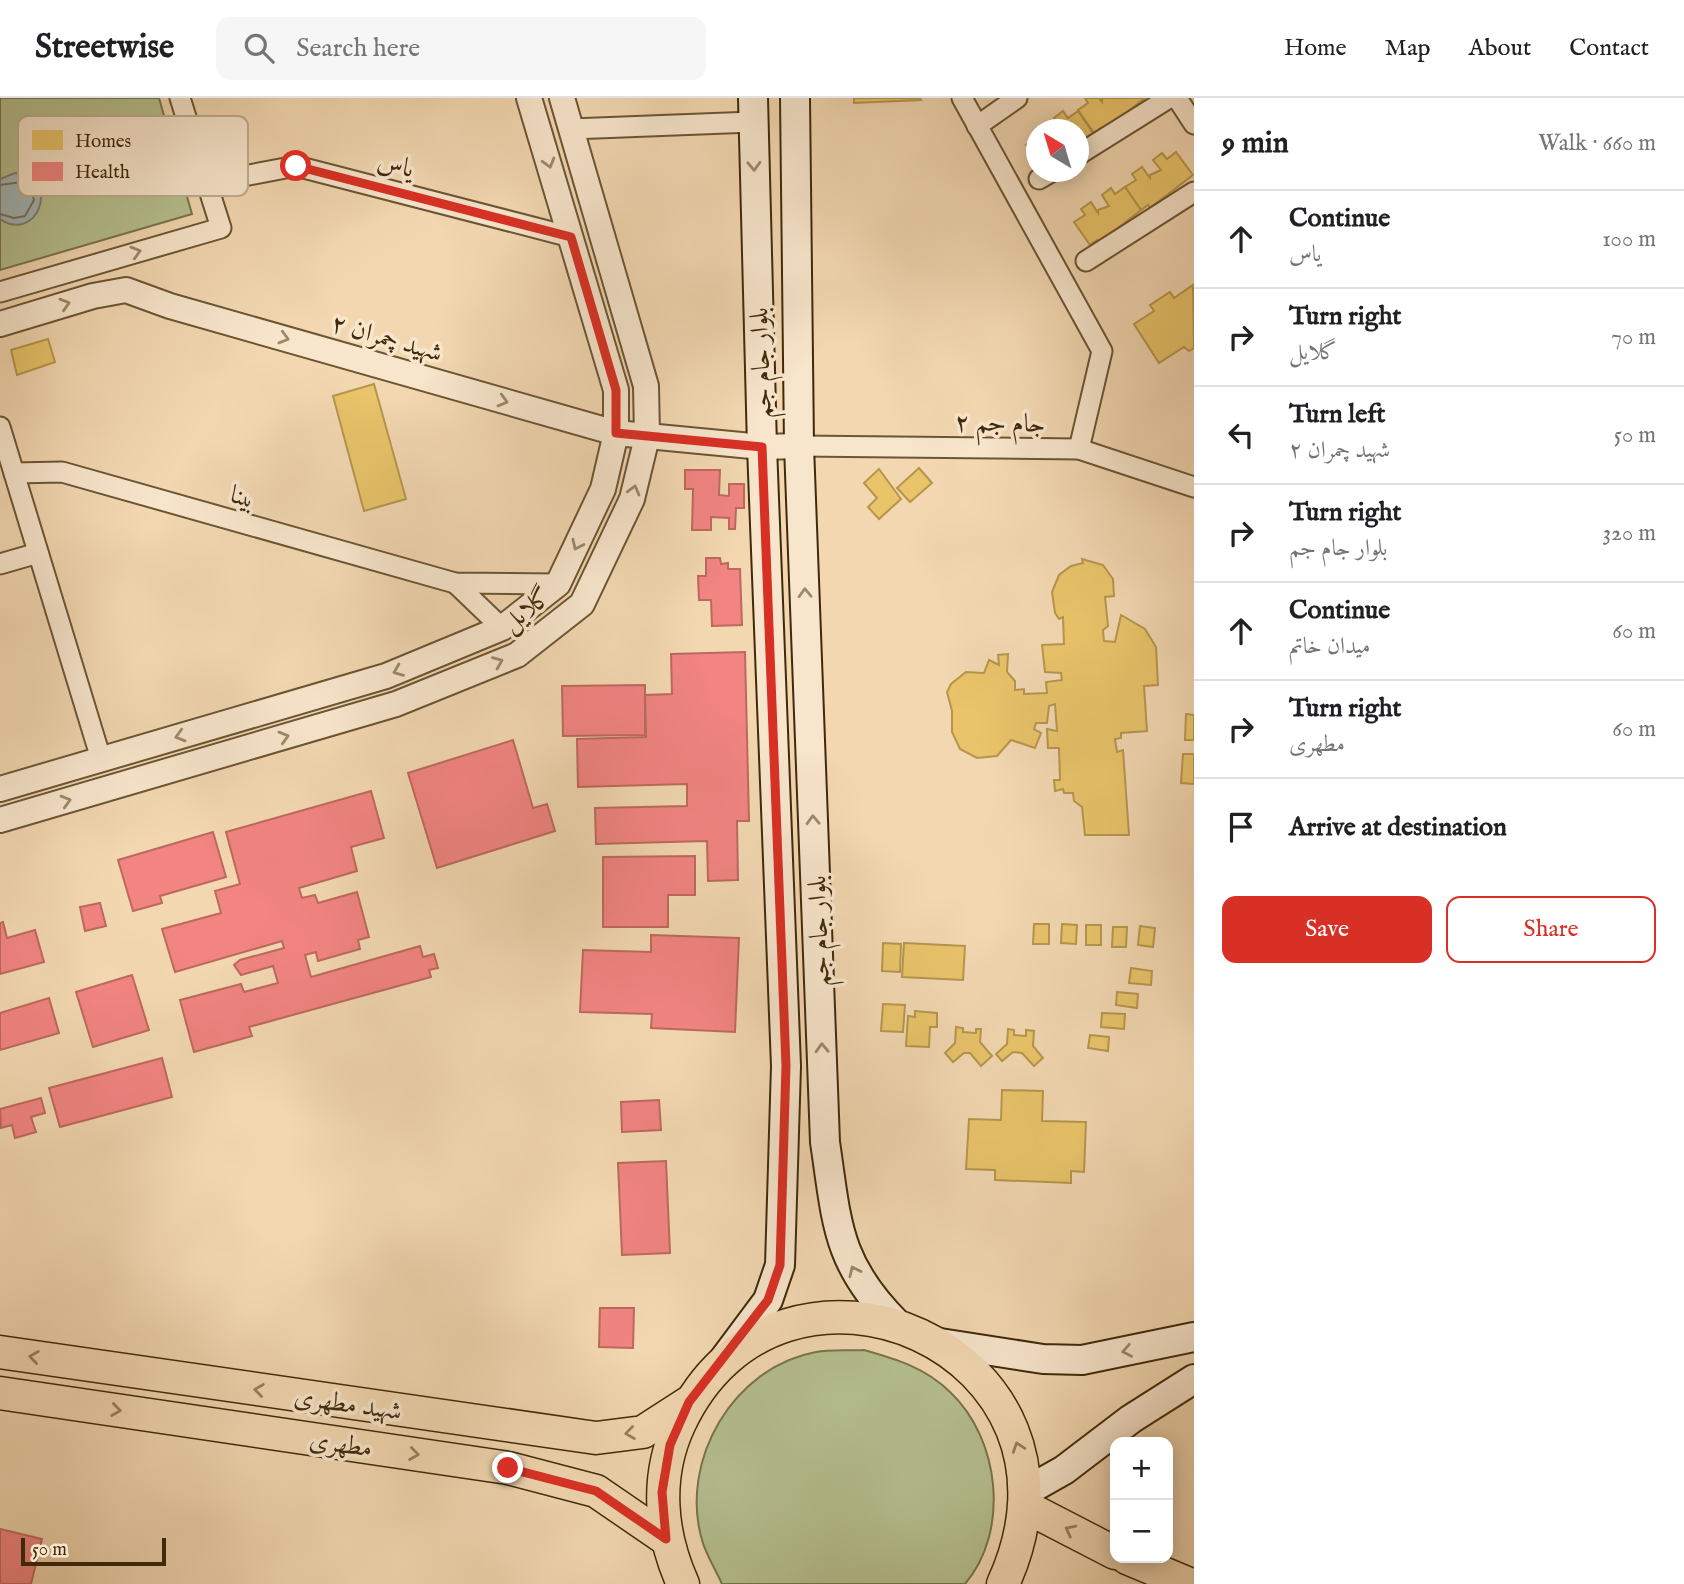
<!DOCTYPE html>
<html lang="en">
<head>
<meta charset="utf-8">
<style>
  :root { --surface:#fff; --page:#f6f6f6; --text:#202124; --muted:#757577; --line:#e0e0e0; --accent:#d93025 }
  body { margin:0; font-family:"IM FELL English",Amiri,serif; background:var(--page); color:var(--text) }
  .controls { position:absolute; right:21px; bottom:21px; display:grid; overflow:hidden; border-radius:14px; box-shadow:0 4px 18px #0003 }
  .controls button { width:63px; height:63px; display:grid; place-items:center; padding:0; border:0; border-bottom:2px solid var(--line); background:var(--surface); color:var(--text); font:35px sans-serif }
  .compass { position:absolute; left:1026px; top:21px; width:63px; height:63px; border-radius:50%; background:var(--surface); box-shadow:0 4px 18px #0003; rotate:322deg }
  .scale { position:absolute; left:21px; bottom:18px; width:145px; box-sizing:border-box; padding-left:7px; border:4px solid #402a09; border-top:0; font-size:19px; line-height:24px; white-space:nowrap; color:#402a09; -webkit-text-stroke:5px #f7e5cc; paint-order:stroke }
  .stop { position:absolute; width:21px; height:21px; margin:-16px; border:5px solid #d93025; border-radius:50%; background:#fff }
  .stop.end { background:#d93025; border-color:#fff; box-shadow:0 2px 7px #0008 }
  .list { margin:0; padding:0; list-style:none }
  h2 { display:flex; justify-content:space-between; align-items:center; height:91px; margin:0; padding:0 28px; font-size:30px }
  h2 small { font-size:23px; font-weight:400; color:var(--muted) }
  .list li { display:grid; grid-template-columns:46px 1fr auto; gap:21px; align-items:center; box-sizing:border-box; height:98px; padding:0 28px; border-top:2px solid var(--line) }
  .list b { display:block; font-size:26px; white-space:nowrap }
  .list p { margin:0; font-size:23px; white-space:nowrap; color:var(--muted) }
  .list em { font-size:23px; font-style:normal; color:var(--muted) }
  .actions { display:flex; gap:14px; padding:21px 28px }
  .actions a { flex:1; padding:16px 0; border:2px solid var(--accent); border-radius:14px; text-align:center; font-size:24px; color:var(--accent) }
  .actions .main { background:var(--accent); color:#fff }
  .icon { flex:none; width:38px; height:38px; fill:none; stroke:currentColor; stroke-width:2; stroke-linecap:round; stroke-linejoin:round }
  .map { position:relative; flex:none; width:1194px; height:1486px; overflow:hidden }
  header { display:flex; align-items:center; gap:42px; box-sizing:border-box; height:98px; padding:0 35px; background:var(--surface); border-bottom:2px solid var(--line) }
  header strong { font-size:33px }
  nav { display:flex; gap:38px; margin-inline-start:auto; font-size:24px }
  .search { width:490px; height:63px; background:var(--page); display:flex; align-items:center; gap:18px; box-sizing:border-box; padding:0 24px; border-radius:14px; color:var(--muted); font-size:26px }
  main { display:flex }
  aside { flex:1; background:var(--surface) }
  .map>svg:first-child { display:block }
  .green { fill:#b5bf8f; stroke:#7a744c; stroke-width:2 }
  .water { fill:#a2b6b8; stroke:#7b7e72; stroke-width:2 }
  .homes { fill:#e9c46a; stroke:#b6964d; stroke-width:2 }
  .health { fill:#f28482; stroke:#bd695e; stroke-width:2 }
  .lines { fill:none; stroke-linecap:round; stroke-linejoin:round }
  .shore { stroke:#717060; stroke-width:2 }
  .minor-casing { stroke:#6c5533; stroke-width:23 }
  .tertiary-casing { stroke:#6c5533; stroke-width:28 }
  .secondary-casing { stroke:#402a09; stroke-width:32 }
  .primary-casing { stroke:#402a09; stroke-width:35 }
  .minor { stroke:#f7e5cc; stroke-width:19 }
  .tertiary { stroke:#f7e5cc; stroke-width:24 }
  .secondary { stroke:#f7e5cc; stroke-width:28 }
  .primary { stroke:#f2d7b1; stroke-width:32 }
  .oneway { stroke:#9c886a }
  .oneway2 { stroke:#99805d }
  .route { stroke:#d93025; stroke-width:9 }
  .labels { text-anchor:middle; stroke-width:7; stroke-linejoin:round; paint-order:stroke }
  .street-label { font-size:26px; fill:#402a09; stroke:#f7e5cc }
  .key { fill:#f7e5cc; stroke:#c0ad92; stroke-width:2 }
  .key-label { font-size:19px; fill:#402a09 }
</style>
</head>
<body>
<header>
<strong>Streetwise</strong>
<div class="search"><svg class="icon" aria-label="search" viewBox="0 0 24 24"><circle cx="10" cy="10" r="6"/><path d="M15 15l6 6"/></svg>Search here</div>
<nav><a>Home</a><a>Map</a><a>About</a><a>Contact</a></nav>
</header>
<main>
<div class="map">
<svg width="1194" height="1486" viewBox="0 0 1194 1486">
  <rect width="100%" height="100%" fill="#f2d7b1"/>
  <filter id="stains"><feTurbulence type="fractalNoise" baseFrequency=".00286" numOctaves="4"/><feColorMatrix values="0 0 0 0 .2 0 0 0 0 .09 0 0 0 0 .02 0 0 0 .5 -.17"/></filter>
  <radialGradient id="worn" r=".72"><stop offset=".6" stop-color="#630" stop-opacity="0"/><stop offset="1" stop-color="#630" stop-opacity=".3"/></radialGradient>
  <g class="green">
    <path d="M0,0h159l33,116 -192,56z"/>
    <path d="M864,1252c32,9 62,18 86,42 50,47 60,139 15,192h-243c-6,-14 -16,-29 -20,-44 -23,-79 31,-173 114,-188 15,-3 33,-1 48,-2z"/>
  </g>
  <path class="water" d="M15,75c48,7 21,71 -15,46v-40z"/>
  <g class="homes">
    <path d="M854,0h66l1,2 -67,3z"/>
    <path d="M1085,0h14l3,4v-4h43l-42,33 -2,-3 -7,5 -16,-23 10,-7z"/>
    <path d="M1063,13l5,7 10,-7 15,22 -15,14v-17h-17l-7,-12z"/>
    <path d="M1036,40v22l-10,-15z"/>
    <path d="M1176,54l17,23 -43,33 -2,-3 -7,5 -16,-23 11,-7 -4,-6 10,-7 8,11v-3l11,-5 -8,-10 9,-7 5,6z"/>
    <path d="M1125,89l16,23 -42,33 -2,-3 -7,5 -16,-23 11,-7 -4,-6 10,-7 7,11v-3l11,-4 -7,-11 9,-7 4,6z"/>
    <path d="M1193,187l1,63 -5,3 -5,-4 -25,16 -25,-39 20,-13 -4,-6 20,-13 4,6z"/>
    <path d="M48,241l7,23 -38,13 -6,-25z"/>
    <path d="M374,286l32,115 -42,12 -31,-115z"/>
    <path d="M919,370l13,15 -22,19 -13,-14z"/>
    <path d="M879,371l22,30 -22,20 -11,-12 9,-9 -13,-15z"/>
    <path d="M1082,461l21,6 10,14 1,17 -9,1 3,29 -5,4 1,11 11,1 6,-27 24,14 11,18 2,38 -14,1 3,45 -26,2v5l-6,1 2,13 6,-2 6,85h-44l-3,-28 -8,-6 -1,-8h-9l-1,-4 -8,2 -1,-11h6l-1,-32h-11l-1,-19 10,2 -2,-27 -6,2 -2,17h-11l-2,6 7,4 -6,15 -24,-8 -14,16 -20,2 -17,-9 -8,-17v-21l-5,-19 4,-8 15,-12 18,1 5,-13 10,5 -1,-10 10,-1 -1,18 8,9v9l9,-1v5l23,-1 -1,-11 16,-2 -1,-7 -16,-1 -3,-27 22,-1 -1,-27 -4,2 -4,-6 -3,-21 7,-17 12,-9 12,-3z"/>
    <path d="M1186,616l8,1v25h-9z"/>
    <path d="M1183,656h11v30l-13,-1z"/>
    <path d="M1034,826h15v20h-16z"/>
    <path d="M1062,826l15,1 -1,19 -15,-1z"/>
    <rect x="1086" y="827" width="15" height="20"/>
    <path d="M1140,828l15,2 -2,19 -15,-2z"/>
    <path d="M1113,829h14l-1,20h-14z"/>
    <path d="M883,845l18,1 -1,28 -18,-1z"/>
    <path d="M904,845l61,3 -2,34 -61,-3z"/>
    <path d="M1131,870l21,3 -1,14 -22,-2z"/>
    <path d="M1117,894l21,2 -1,14 -21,-3z"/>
    <path d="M883,906l22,1 -2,27 -22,-1z"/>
    <path d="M915,913l22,2v14h-7l-1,20 -23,-1 2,-30 7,1z"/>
    <path d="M1102,915l23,1 -1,15 -23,-2z"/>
    <path d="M956,929l7,1v4l13,1v-4h5l-1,13 12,14 -11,10 -11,-13h-6l-11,9 -8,-9 10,-10z"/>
    <path d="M1008,931l6,1v5l12,1v-6l8,1 -1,15 10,12 -9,8 -12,-13 -9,-1 -11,9 -6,-7 11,-10z"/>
    <path d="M1090,937l19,2 -1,14 -20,-3z"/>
    <path d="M1002,992l41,1 -1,30 44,1 -2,50 -13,-1v12l-76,-3v-10l-29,-1 3,-50 32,1z"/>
  </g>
  <g class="health">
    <path d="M685,372h35l-1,25 10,1v-12h15v24h-8l-1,21h-6v-11l-18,-1v13h-19l1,-41h-8z"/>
    <path d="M706,460h14l1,6 7,-1v6h12l2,56 -30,1 -1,-26h-12l-1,-24h8z"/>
    <path d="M745,554l4,169h-12l1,59 -30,1 -1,-40 -111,3 -1,-36 92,-2v-22l-109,3 -1,-48 69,-2 -1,-42 27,-1 -1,-40z"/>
    <path d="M645,587v50l-82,1 -1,-50z"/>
    <path d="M513,642l20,68 14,-4 8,27 -118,37 -29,-95z"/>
    <path d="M371,693l13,47 -33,9 6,24 -58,17 3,10 13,-3 3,8 39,-11 12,45 -11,3 2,9 -42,12 -2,-9 -11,3 6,22 109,-31 3,11 11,-3 4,14 -9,2 2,7 -182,50 3,9 -58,16 -14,-52 61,-16 3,8 34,-9 -5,-17 -32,9 -7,-10 6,-5 44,-12 -2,-7 -107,31 -13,-43 59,-16 -6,-22 25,-7 -14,-52z"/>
    <path d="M213,734l13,45 -66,19 2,7 -29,8 -15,-51z"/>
    <path d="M695,758v39h-27v32h-65v-70z"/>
    <path d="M100,805l6,23 -21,5 -5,-24z"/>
    <path d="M3,824l4,16 28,-8 9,32 -44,12v-51z"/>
    <path d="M651,837l88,3 -4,94 -84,-4 1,-14 -72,-2 3,-62 68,2z"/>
    <path d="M132,877l17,55 -56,17 -17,-55z"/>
    <path d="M49,900l10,35 -59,17v-37z"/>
    <path d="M162,960l10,39 -112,30 -11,-39z"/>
    <path d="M41,1000l4,15 -14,4 5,15 -21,6 -3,-13 -11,3 -1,-19z"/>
    <path d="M659,1002l2,30 -39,2 -1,-30z"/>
    <path d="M666,1063l4,92 -48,2 -4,-92z"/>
    <path d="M600,1210h34l-1,40 -34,-1z"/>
    <path d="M0,1431l42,10 -11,45h-31z"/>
  </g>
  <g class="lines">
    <path class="shore" d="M0,87l22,-3 9,7 3,11 -9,16 -11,2 -14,-4"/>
    <g class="minor-casing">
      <g id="minor">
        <path d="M962,0l140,253 -23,98"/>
        <path d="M1177,0l17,26"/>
        <path d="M977,28l40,-28"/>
        <path d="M571,31l182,-7"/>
        <path d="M1078,57l91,-57"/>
        <path d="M1039,81l12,-7"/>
        <path d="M207,85l89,-17 275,71"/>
        <path d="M1086,163l108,-69"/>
        <path d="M0,194l221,-64 -41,-130"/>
        <path d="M0,329l101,332"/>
        <path d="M799,348l280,3 115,38"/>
        <path d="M14,375l48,-1 393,111 103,1"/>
        <path d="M0,466l38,-11"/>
        <path d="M455,485l47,45"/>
      </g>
    </g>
    <g class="tertiary-casing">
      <g id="tertiary">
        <path d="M0,226l93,-28 33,-6 44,16 446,127 146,14 37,-1"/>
        <path d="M0,691l386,-113 116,-48 56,-44 45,-95 13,-56v-43l-87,-292"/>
        <path d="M0,722l396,-116 121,-49 65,-51 50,-105 15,-62 -1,-51 -84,-288"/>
      </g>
    </g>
    <g class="secondary-casing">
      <g id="secondary">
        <path d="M795,0l4,348 26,696c12,81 11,121 72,182"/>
        <path d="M940,1245l103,16 39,1 112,-23"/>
        <path d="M724,1261l44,-59 12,-35 6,-199 -24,-619 -9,-349"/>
        <path d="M1025,1394l39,-22 67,-51 63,-40"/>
      </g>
    </g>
    <g class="primary-casing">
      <g id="primary">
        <path d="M0,1254l596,86 47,-6 45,-29"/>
        <path d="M0,1295l508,75 88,23 70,48"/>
        <path d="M1026,1409l89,46"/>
        <path d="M1127,1460l62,26"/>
        <path d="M683,1486c-23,-51 -28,-107 -4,-159 101,-218 432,-75 324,159"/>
      </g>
    </g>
    <use href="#minor" class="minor"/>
    <use href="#tertiary" class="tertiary"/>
    <use href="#secondary" class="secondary"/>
    <use href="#primary" class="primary"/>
  </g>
  <defs><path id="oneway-chevron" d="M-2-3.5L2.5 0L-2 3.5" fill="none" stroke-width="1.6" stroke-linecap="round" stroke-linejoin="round" transform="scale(1.75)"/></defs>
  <g class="oneway">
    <use href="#oneway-chevron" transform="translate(549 65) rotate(74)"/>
    <use href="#oneway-chevron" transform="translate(754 68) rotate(88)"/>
    <use href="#oneway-chevron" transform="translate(136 154) rotate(-16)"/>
    <use href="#oneway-chevron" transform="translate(65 206) rotate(-17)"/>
    <use href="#oneway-chevron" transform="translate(284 240) rotate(16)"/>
    <use href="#oneway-chevron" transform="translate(503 303) rotate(16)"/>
    <use href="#oneway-chevron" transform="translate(634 392) rotate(-75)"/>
    <use href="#oneway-chevron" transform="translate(577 447) rotate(115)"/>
    <use href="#oneway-chevron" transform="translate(805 495) rotate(-92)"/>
    <use href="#oneway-chevron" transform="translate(498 564) rotate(-22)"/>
    <use href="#oneway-chevron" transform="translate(398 573) rotate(158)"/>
    <use href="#oneway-chevron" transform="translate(180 638) rotate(164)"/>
    <use href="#oneway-chevron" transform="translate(284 639) rotate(-16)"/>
    <use href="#oneway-chevron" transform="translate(66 703) rotate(-16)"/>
    <use href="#oneway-chevron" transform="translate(813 722) rotate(-92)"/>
    <use href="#oneway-chevron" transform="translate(822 950) rotate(-92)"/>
    <use href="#oneway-chevron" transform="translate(854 1173) rotate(-115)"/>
    <use href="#oneway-chevron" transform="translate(1127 1253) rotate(169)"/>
  </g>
  <g class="oneway2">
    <use href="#oneway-chevron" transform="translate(34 1259) rotate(-172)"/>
    <use href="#oneway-chevron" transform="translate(259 1292) rotate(-172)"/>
    <use href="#oneway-chevron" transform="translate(116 1312) rotate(8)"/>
    <use href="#oneway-chevron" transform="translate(630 1335) rotate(172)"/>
    <use href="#oneway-chevron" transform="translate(1018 1349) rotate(-109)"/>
    <use href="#oneway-chevron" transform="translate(414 1356) rotate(8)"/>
    <use href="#oneway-chevron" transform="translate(1070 1432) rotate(-153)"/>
  </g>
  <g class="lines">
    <path class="route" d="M296,68l275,71 45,153v43l146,14 24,619 -6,199 -12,35 -79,102 -19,43 -8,47 4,47 -70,-48 -88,-23"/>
  </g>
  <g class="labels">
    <g class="street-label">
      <text transform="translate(396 66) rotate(14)" y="9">یاس</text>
      <text transform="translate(387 239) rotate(16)" y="9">شهید چمران ۲</text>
      <text transform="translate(760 265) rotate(-92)" y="9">بلوار جام جم</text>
      <text transform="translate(1000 324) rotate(1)" y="9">جام جم ۲</text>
      <text transform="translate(243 398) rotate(16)" y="9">بینا</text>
      <text transform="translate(526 511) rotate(-37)" y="9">گلایل</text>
      <text transform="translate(818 833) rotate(-92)" y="9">بلوار جام جم</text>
      <text transform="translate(348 1305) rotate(8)" y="9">شهید مطهری</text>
      <text transform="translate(341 1345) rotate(8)" y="9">مطهری</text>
    </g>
  </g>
  <rect x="18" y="18" width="230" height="80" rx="10" class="key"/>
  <rect x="32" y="32" width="31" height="20" fill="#e9c46a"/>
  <rect x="32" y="64" width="31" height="19" fill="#f28482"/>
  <g class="key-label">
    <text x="75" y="49">Homes</text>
    <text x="75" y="80">Health</text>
  </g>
  <rect width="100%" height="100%" filter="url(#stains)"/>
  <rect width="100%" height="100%" fill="url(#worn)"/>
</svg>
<div class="controls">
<button>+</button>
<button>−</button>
</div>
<svg class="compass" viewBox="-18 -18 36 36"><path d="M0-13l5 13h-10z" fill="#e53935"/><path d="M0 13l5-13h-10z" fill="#757577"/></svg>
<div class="scale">50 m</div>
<div class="stop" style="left:296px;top:68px"></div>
<div class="stop end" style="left:508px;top:1370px"></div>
</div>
<aside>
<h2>9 min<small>Walk · 660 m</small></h2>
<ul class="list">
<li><svg class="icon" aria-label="ahead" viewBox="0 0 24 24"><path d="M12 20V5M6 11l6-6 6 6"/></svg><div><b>Continue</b><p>یاس</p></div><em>100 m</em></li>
<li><svg class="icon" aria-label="right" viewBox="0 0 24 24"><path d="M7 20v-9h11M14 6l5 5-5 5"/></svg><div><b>Turn right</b><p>گلایل</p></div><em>70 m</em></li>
<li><svg class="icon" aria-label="left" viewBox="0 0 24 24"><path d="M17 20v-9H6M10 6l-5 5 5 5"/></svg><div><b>Turn left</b><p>شهید چمران ۲</p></div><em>50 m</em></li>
<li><svg class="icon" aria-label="right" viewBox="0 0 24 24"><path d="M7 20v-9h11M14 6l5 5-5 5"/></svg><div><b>Turn right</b><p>بلوار جام جم</p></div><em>320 m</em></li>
<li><svg class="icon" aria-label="ahead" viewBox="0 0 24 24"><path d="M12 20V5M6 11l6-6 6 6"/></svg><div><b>Continue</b><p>میدان خاتم</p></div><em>60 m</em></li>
<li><svg class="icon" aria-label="right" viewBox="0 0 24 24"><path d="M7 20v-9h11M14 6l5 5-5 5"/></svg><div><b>Turn right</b><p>مطهری</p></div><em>60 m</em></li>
<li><svg class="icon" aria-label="arrive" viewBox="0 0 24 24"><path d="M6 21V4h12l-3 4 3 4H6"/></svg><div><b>Arrive at destination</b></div></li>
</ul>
<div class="actions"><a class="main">Save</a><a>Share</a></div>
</aside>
</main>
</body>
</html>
